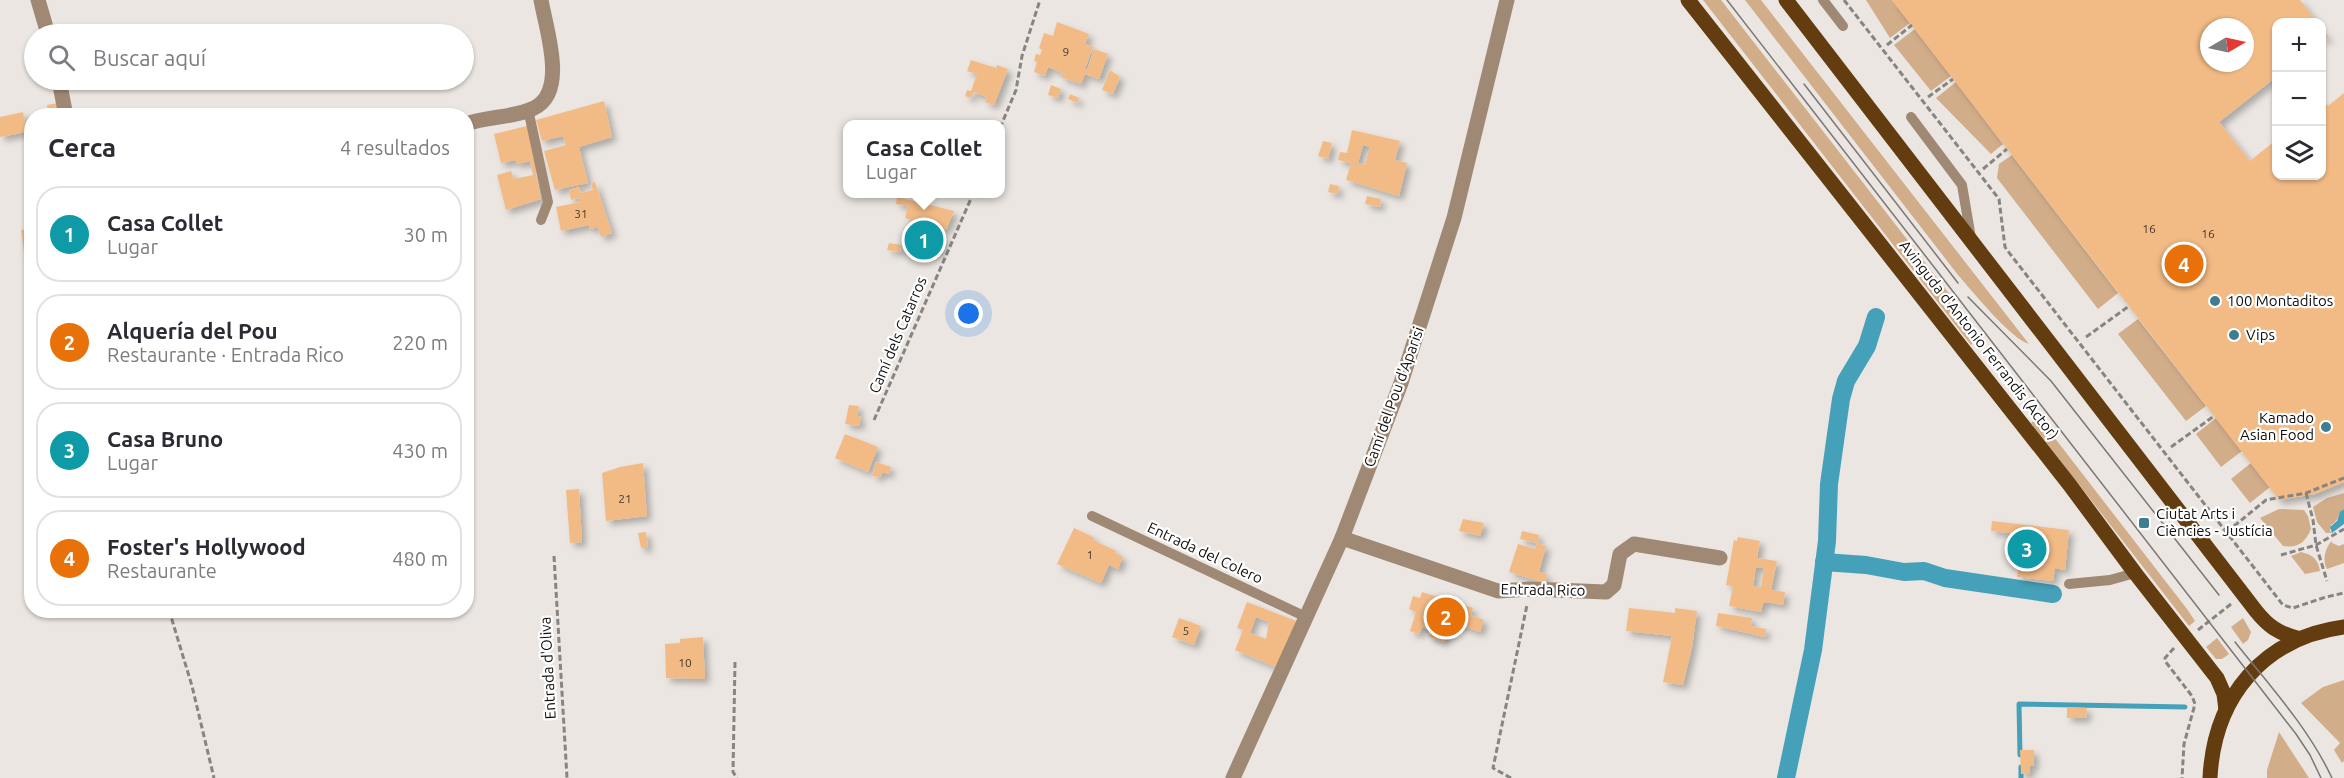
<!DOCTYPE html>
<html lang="es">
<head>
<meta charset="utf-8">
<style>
  :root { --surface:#fff; --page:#f7f7f7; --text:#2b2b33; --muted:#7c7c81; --line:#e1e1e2; --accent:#d93025 }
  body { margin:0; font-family:Ubuntu,sans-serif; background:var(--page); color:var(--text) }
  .controls { position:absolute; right:18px; top:18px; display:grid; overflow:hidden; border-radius:12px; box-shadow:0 2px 4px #0004 }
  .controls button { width:54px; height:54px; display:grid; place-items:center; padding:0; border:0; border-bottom:2px solid var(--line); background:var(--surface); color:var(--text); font:30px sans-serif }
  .compass { position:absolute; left:2200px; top:18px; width:54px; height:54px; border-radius:50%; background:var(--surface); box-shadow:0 2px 4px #0004; rotate:81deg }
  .you { position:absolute; left:969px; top:314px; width:21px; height:21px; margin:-15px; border:4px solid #fff; border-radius:50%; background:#1a73e8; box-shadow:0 0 0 9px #1a73e833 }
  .badge { display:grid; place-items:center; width:39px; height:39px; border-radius:50%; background:var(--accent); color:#fff; font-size:20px; font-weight:700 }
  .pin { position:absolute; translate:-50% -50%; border:3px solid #fff; box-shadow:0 2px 6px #0006 }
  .popup { position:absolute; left:843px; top:120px; width:162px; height:78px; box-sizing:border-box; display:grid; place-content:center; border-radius:12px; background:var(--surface); filter:drop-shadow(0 2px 4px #0005); font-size:20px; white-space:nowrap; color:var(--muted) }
  .popup b { font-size:22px; color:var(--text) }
  .popup::after { content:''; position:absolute; left:50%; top:100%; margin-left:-12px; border:12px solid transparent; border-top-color:var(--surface) }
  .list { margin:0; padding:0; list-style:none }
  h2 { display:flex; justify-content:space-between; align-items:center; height:78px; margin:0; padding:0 24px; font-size:26px }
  h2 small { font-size:20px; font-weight:400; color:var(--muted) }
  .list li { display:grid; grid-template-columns:39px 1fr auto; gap:18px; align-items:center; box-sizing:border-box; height:96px; margin:0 12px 12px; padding:0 12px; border:2px solid var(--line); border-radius:24px }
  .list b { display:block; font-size:22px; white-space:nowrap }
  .list p { margin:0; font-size:20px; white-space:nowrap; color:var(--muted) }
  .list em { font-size:20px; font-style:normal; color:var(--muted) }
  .icon { flex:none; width:33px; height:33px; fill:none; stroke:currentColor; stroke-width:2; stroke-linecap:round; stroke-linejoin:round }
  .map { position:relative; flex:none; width:2344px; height:778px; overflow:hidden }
  .search { position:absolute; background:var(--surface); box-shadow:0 2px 4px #0004; left:24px; top:24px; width:450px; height:66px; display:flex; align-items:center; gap:15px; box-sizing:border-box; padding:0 21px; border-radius:33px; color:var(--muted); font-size:22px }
  .panel { position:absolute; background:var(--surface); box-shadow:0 2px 4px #0004; left:24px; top:108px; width:450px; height:510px; border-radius:24px }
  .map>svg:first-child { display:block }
  .green { fill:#d2ad8a }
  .water { fill:#45a0b9 }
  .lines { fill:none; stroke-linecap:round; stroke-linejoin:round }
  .stream { stroke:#45a0b9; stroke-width:5 }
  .canal { stroke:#45a0b9; stroke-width:18 }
  .building { fill:#f2bb86; fill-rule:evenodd; filter:url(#shadow) }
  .path { stroke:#888481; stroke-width:3; stroke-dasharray:6 3; stroke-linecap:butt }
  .lane { stroke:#a08974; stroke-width:10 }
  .street { stroke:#a08974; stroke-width:15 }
  .primary { stroke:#633d0f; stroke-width:15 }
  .tram { stroke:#7a7774; stroke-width:1.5 }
  .poi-dot { fill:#3d7f91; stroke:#fff; stroke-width:2 }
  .labels { text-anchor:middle; stroke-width:4.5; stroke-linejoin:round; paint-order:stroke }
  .number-label { font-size:12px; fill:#48392b }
  .poi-label { font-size:15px; fill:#100e0d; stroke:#fff; text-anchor:start }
  .street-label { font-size:15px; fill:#100e0d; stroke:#fff }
</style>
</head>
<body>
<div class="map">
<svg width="2344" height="778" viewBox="0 0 2344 778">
  <defs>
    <filter id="shadow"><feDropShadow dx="4.5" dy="4.5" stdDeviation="3" flood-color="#0004"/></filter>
  </defs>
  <rect width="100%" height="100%" fill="#ebe6e1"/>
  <g class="green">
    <path d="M1703,0h18l237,305 10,27 6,10 -3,3z"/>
    <path d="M1745,0h16l268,344c-18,-5 -57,-53 -71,-69z"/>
    <path d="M1866,0h26l18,23 -20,15z"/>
    <path d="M1915,29l36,47 -20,15 -37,-46z"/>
    <path d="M1956,82l47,62 -12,10 -55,-56z"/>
    <path d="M2012,155l106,138 -20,16 -101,-131 2,-14z"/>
    <path d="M2138,319l68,87 -20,15 -68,-87z"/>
    <path d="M2216,418l26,33 -21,16 -25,-33z"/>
    <path d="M2034,420l13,8 140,181 8,12 -6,5 -158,-203z"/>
    <path d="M2251,463l19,24 -20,16 -19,-24z"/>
    <path d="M2344,493v16c-7,5 -5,12 -13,16l-1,6 2,2h-6l-9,-11 -4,-15 14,-9z"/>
    <path d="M2279,509l25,1 4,6 3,13c-6,14 -13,19 -28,17l-23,-28z"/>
    <path d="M2332,541v2l7,3 5,-2v19l-17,6c-5,-8 -2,-22 5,-28z"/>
    <path d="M2301,552c12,3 17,7 19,19l-15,3 -14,-18z"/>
    <path d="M2243,618l8,14 -3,8 -5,4 -12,-17z"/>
    <path d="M2217,638l12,16 -7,5h-6l-10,-12z"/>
    <path d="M2344,680v81l-2,2 -8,-13 6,-7 -39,-40 22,-16z"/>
    <path d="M2279,732l30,46h-42v-8z"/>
  </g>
  <path class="water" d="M2344,509v15l-12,9 -2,-6 7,-6 3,-9z"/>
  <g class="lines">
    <g class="stream">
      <path d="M2020,755l-1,-51 166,3"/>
      <path d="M2021,767v11"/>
    </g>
    <g class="canal">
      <path d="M1824,562l42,3 38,7 20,-1 21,7 108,16"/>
      <path d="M1786,778l27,-128 14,-109 2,-57 12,-85 5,-18 21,-35 9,-29"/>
    </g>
  </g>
  <g class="building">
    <path d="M1892,0h408l17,22h-41v55l-57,45 31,39 26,-21v36h46v-72l2,-3 4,5 16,-13v389l-29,12 -36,6zM2209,27h36v36h-36z"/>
    <path d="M1057,22l32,12 -4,10 8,3 -8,22 2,1 7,-21 14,5 -9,25 -14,-5 -4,10 -20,-7 2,-4 -15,-6 -3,9 -11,-4 3,-10 -3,-1 2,-7 4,1 2,-5 -3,-2 5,-15 9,3z"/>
    <path d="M2322,28l6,9 -6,5z"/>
    <path d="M971,60l25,8 1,-3 11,4 -14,36 -9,-3 2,-5 -13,-5 -3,6 -6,-2 2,-6 4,1 6,-17 -10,-3z"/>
    <path d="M1110,70l10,7 -7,17 -11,-4z"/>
    <path d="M1051,85l10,4 -3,9 -10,-3z"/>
    <path d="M1070,94l9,4 -1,5 -10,-4z"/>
    <path d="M604,101l8,36 -33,10 9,36 -33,7 -11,-39 22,-6 -3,-9 -21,5 -6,-21z"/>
    <path d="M58,103l1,13h-10l-2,-11z"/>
    <path d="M23,112l3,20 -26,5v-20z"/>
    <path d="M527,126l13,46 -4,2 5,25 -35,11 -9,-35 14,-4 3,8 19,-4 -3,-14 -13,3 -1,-4 -15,3 -7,-29z"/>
    <path d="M1352,130l48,11 -5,19 12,3 -8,33 -53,-16 5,-17 -13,-3 2,-8 7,1zM1363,145l7,2 -5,18 -7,-2z"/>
    <path d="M1323,141l9,2 -4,16 -10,-3z"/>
    <path d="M595,182l17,51 -11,4 -3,-10 -8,2 -1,-4 -28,6 -5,-24 24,-5 -1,-4 -8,2 -2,-10 10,-3 2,6 12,-3 -2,-7z"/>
    <path d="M1330,184l9,2 -1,8 -10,-2z"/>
    <path d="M1367,196l14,3 -1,8 -15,-3z"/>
    <path d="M897,197l57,14 -8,19 -41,-12 3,-12 -12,-2z"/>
    <path d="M32,228v22l-8,2 -3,-22z"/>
    <path d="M911,229l31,8 -4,15 -31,-9z"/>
    <path d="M889,243l12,2 -1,7 -13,-2z"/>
    <path d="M849,405l10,1 -2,10 4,1 -2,9 -14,-2z"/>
    <path d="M845,434l33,13 -10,25 -33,-14z"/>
    <path d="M876,462l15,5 -2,7 -7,-2 -2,5 -8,-1z"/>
    <path d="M643,463l4,53 -41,5 -4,-48 18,-6z"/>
    <path d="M579,489l3,53 -12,1 -4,-53z"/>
    <path d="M1463,519l21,4 -4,13 -21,-5z"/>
    <path d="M1992,521l77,9 -4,40 -10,-2 -2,13 -36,-4 2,-14 -5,-1 2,-15 22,1v3l10,1 1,-9 -40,-7 1,-3 -19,-2z"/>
    <path d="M1074,528l21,10 -2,2 23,11 -1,2 8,4 -5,12 -9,-4 -8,18 -44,-19z"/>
    <path d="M1522,531l17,4 -1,8 8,3 -7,26 8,2 -2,9 -36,-11 9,-28 17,5 2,-6 -17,-4z"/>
    <path d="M646,532l2,16h-7l-3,-15z"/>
    <path d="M1738,537l22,4 -3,17 20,3 -6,29 14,2 -2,13 -18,-3 -2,2 -2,8 -32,-6 4,-20 -7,-1 8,-45 3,1zM1756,567l8,1 -3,19 -8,-1z"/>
    <path d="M1422,592l51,16 -2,7 13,5 -4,12 -30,-10 -6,20 -15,-5 2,-7 -9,-3 -3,7 -9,-3 6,-19 -7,-3 4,-13 7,2z"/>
    <path d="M1247,602l49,19 -18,47 -43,-18 8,-20 -6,-2zM1256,617l13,5 -3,17 -16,-6z"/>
    <path d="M1629,608l46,5v-5l22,3 -5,36 -9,38 -20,-3 9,-46 -46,-5z"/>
    <path d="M1718,613l34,5 -1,8 15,3 -1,8 -49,-11z"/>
    <path d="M1179,618l22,8 -7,19 -22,-8z"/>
    <path d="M703,637l2,42 -39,-1 -1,-34 15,-1v-4z"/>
    <path d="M2067,707l20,1 -1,10h-19z"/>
    <path d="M2020,750h14v16h-4v8h-9z"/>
  </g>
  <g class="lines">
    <g class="path">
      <path d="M1844,0l155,199 6,48 2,3 276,355 10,3 33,-11 18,-4"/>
      <path d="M1887,45l25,-20"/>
      <path d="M1928,97l25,-18"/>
      <path d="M1000,128l16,-38 6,-34 18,-56"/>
      <path d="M1983,169l24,-20"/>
      <path d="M2086,337l43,-31"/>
      <path d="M874,420l99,-226"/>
      <path d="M2171,447l43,-31"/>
      <path d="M2306,493l7,27 3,25 11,36"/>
      <path d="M2234,526l32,-26 40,-7 38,-15"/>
      <path d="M2281,555l35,-10 28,-16"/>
      <path d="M554,556l13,222"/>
      <path d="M169,610l23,76 22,92"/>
      <path d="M2198,630l33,-26"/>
      <path d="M2174,648l-9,10v3l27,35 3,8 -11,40 -2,34"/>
      <path d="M735,662l-2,110 4,6"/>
      <path d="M1511,778l-18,-10 34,-163"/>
    </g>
    <g class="lane">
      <path d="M1823,0l20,26"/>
      <path d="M528,109l20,93 -7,18"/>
      <path d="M1911,117l51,68 9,53"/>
      <path d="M1092,516l214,101"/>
      <path d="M2069,584l41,-4 25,-7"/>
    </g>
    <g class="street">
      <path d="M38,0l10,34"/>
      <path d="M59,80l7,36"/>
      <path d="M466,124c22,-8 48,-6 68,-16 34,-16 12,-79 7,-108"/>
      <path d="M1342,538l156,53 32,-2 76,3 8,-7 6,-31 14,-10 86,14"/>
      <path d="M1233,778l109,-240 59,-155 53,-165 53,-218"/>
    </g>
    <g class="primary">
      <path d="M1688,0l381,484 66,89 82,105 7,16 2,16"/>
      <path d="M1786,0l470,611c12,15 22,22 41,27"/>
      <path d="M2210,778c4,-81 53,-140 134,-151"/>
    </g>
    <g class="tram">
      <path d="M1727,0l569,734 14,21 11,23"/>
      <path d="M1804,84l154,199"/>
      <path d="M1968,297l83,84 168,214"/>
      <path d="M2235,642c34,43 73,85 97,136"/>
    </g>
  </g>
  <g class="poi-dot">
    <circle cx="2215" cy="301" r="6"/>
    <circle cx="2234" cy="335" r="6"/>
    <circle cx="2326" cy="427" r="6"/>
    <rect x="2138" y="517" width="12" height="12" rx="3"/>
  </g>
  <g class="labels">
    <g class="number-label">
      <text x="1066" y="56">9</text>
      <text x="581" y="218">31</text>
      <text x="2149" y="233">16</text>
      <text x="2208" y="238">16</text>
      <text x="625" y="503">21</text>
      <text x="1090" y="559">1</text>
      <text x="1186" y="635">5</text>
      <text x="685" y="667">10</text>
    </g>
    <g class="poi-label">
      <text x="2227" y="306">100 Montaditos</text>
      <text x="2246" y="340">Vips</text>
      <text x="2314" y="423" text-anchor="end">Kamado<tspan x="2314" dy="17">Asian Food</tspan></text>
      <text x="2156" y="519">Ciutat Arts i<tspan x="2156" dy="17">Ciències - Justícia</tspan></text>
    </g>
    <g class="street-label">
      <text transform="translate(898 335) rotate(-67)" y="5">Camí dels Catarros</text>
      <text transform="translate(1979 340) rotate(52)" y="5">Avinguda d'Antonio Ferrandis (Actor)</text>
      <text transform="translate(1394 397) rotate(-70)" y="5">Camí del Pou d'Aparisi</text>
      <text transform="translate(1205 553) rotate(25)" y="5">Entrada del Colero</text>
      <text transform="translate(1543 590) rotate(1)" y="5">Entrada Rico</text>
      <text transform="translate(548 668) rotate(-93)" y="5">Entrada d'Oliva</text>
    </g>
  </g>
</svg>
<div class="controls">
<button>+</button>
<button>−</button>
<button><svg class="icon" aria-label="layers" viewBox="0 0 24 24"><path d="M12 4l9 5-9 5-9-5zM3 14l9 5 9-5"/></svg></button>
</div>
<svg class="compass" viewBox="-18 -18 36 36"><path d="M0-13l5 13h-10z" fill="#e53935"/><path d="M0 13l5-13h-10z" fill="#7c7c81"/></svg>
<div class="you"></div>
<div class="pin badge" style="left:924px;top:240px;background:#0f9aa8">1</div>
<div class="popup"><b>Casa Collet</b>Lugar</div>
<div class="pin badge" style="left:1446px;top:617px;background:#e8710a">2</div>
<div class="pin badge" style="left:2027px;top:549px;background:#0f9aa8">3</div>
<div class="pin badge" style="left:2184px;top:264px;background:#e8710a">4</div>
<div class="search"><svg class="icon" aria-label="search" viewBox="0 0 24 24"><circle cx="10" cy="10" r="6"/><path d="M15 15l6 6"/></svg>Buscar aquí</div>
<section class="panel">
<h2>Cerca<small>4 resultados</small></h2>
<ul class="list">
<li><span class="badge" style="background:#0f9aa8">1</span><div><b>Casa Collet</b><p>Lugar</p></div><em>30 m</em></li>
<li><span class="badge" style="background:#e8710a">2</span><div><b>Alquería del Pou</b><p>Restaurante · Entrada Rico</p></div><em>220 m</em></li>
<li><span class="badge" style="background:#0f9aa8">3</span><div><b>Casa Bruno</b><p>Lugar</p></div><em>430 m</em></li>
<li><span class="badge" style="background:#e8710a">4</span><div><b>Foster's Hollywood</b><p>Restaurante</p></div><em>480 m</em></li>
</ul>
</section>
</div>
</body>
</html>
